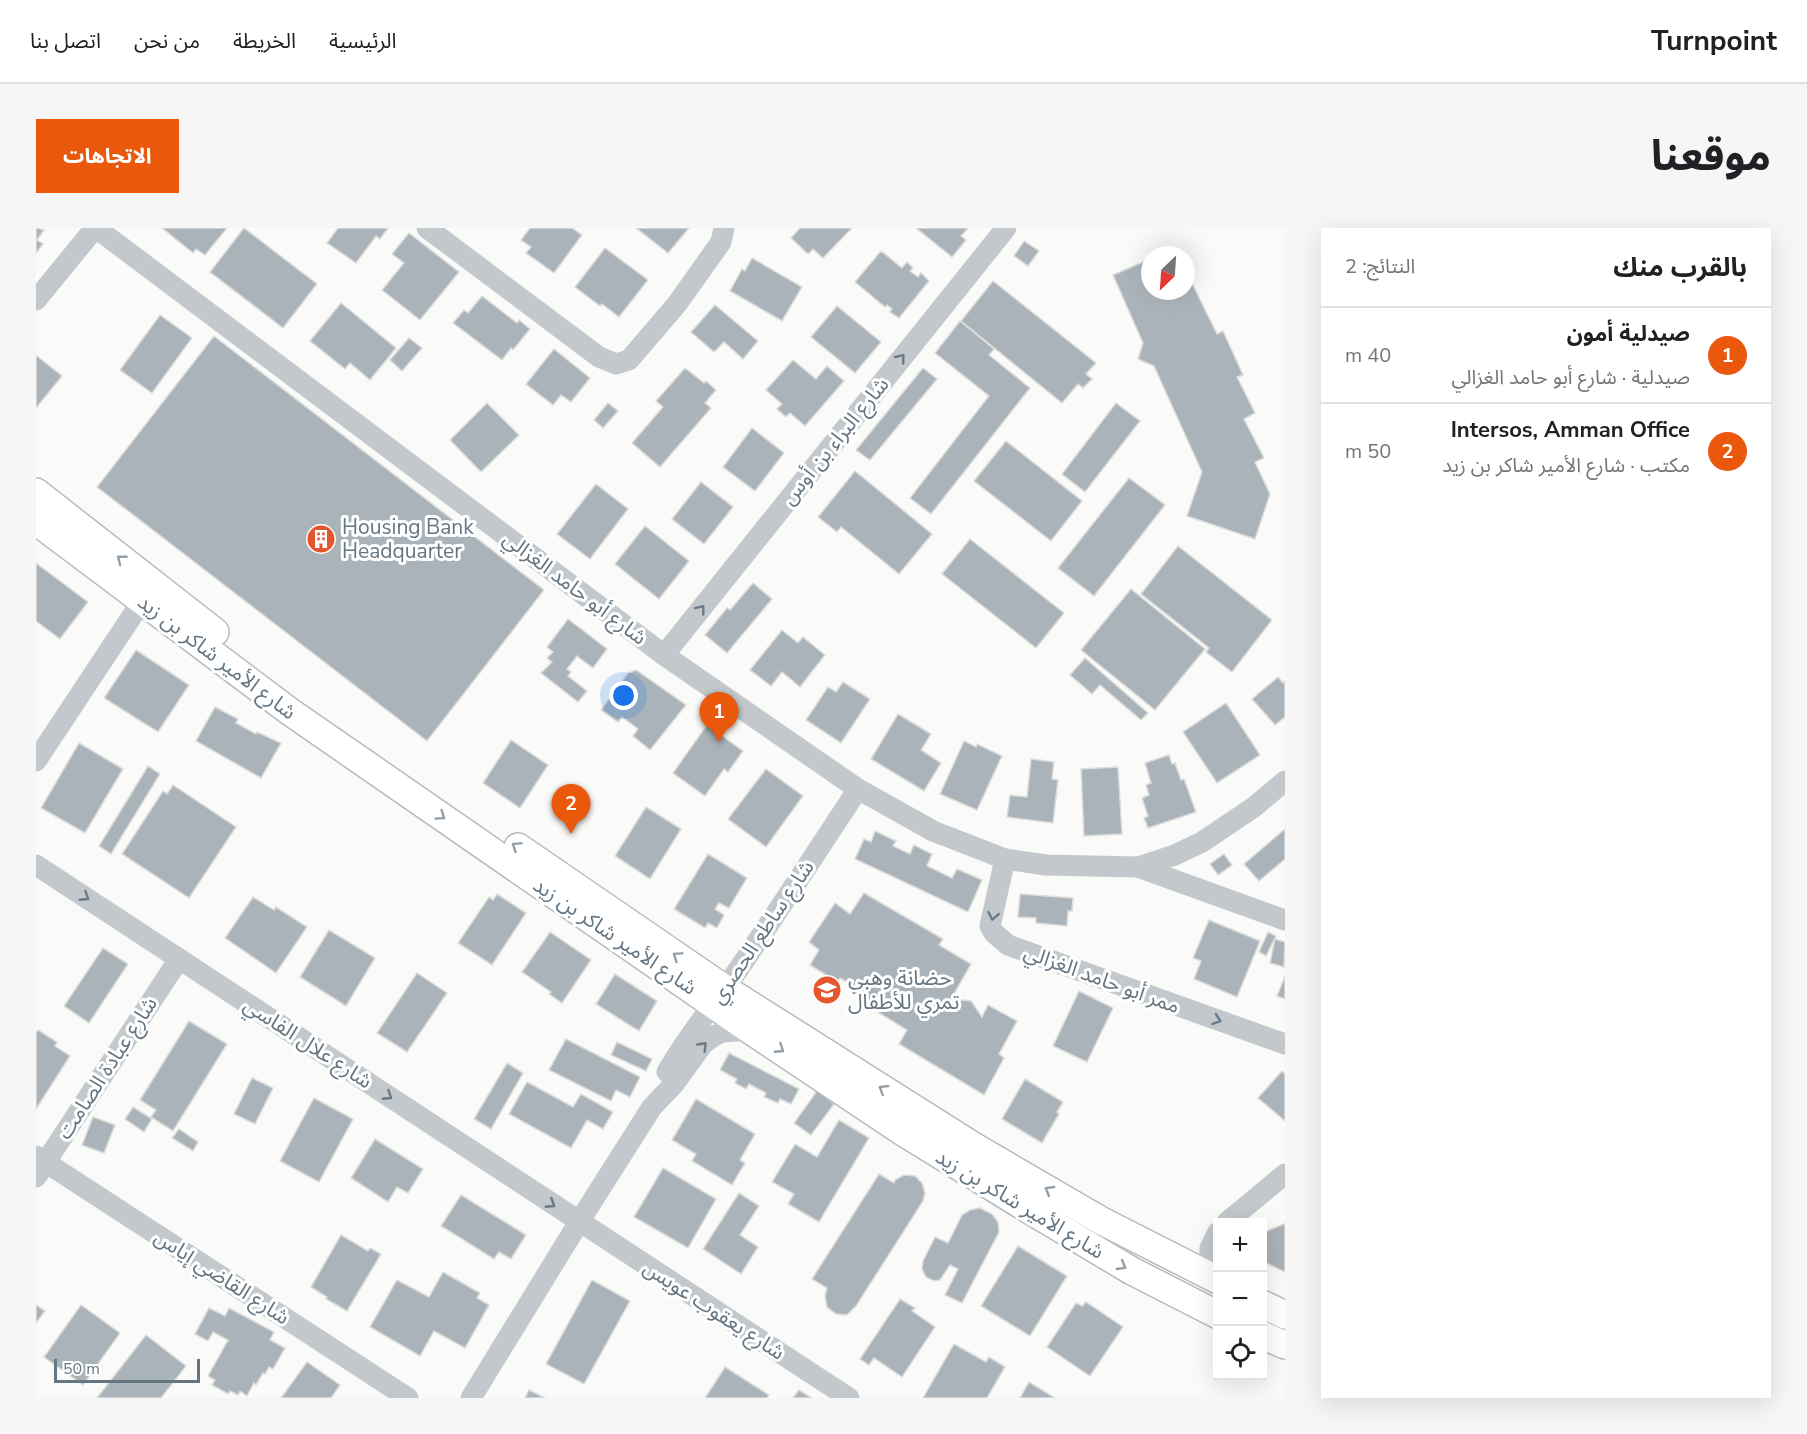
<!DOCTYPE html>
<html lang="ar">
<head>
<meta charset="utf-8">
<style>
  :root { --surface:#fff; --page:#f6f6f6; --text:#202124; --muted:#757577; --line:#e0e0e0; --accent:#ea580c }
  body { margin:0; font-family:"Nunito Sans","Noto Sans Arabic",sans-serif; background:var(--page); color:var(--text); direction:rtl }
  .controls { position:absolute; right:18px; bottom:18px; display:grid; overflow:hidden; border-radius:0px; box-shadow:0 6px 24px #0002 }
  .controls button { width:54px; height:54px; display:grid; place-items:center; padding:0; border:0; border-bottom:2px solid var(--line); background:var(--surface); color:var(--text); font:30px sans-serif }
  .compass { position:absolute; left:1105px; top:18px; width:54px; height:54px; border-radius:50%; background:var(--surface); box-shadow:0 6px 24px #0002; rotate:205deg }
  .scale { position:absolute; left:18px; bottom:15px; width:146px; box-sizing:border-box; padding-left:6px; border:3px solid #657683; border-top:0; font-size:16px; line-height:21px; white-space:nowrap; color:#657683; -webkit-text-stroke:4px #fff; paint-order:stroke }
  .you { position:absolute; left:588px; top:468px; width:21px; height:21px; margin:-15px; border:4px solid #fff; border-radius:50%; background:#1a73e8; box-shadow:0 0 0 9px #1a73e833 }
  .badge { display:grid; place-items:center; width:39px; height:39px; border-radius:50%; background:var(--accent); color:#fff; font-size:20px; font-weight:700 }
  .pin { position:absolute; translate:-50% -50px; filter:drop-shadow(0 2px 3px #0008) }
  .pin::after { content:''; position:absolute; top:32px; width:21px; height:18px; background:inherit; clip-path:polygon(0 0,100% 0,50% 100%) }
  .list { margin:0; padding:0; list-style:none }
  h2 { display:flex; justify-content:space-between; align-items:center; height:78px; margin:0; padding:0 24px; font-size:26px }
  h2 small { font-size:20px; font-weight:400; color:var(--muted) }
  .list li { display:grid; grid-template-columns:39px 1fr auto; gap:18px; align-items:center; box-sizing:border-box; height:96px; padding:0 24px; border-top:2px solid var(--line) }
  .list b { display:block; font-size:22px; white-space:nowrap }
  .list p { margin:0; font-size:20px; white-space:nowrap; color:var(--muted) }
  .list em { font-size:20px; font-style:normal; color:var(--muted) }
  .icon { flex:none; width:33px; height:33px; fill:none; stroke:currentColor; stroke-width:2; stroke-linecap:round; stroke-linejoin:round }
  .map { position:relative; flex:none; width:1249px; height:1170px; overflow:hidden; direction:ltr; border-radius:0px }
  header { display:flex; align-items:center; gap:36px; box-sizing:border-box; height:84px; padding:0 30px; background:var(--surface); border-bottom:2px solid var(--line) }
  header strong { font-size:28px }
  nav { display:flex; gap:33px; margin-inline-start:auto; font-size:21px }
  .intro { display:flex; align-items:center; justify-content:space-between; box-sizing:border-box; height:144px; padding:0 36px }
  h1 { margin:0; font-size:42px }
  .button { padding:15px 27px; border-radius:0px; background:var(--accent); color:#fff; font-size:21px; font-weight:700 }
  main { display:flex; gap:36px; padding:0 36px }
  aside { flex:1; background:var(--surface); border-radius:0px; box-shadow:0 6px 24px #0002 }
  .map>svg:first-child { display:block }
  .building { fill:#aab3b9; stroke:#dcdcda; stroke-width:1.5 }
  .lines { fill:none; stroke-linecap:round; stroke-linejoin:round }
  .major-casing { stroke:#b5babe; stroke-width:30 }
  .minor { stroke:#c3c8cc; stroke-width:21 }
  .major { stroke:#fff; stroke-width:27 }
  .oneway { stroke:#6a7a87 }
  .oneway2 { stroke:#939fa8 }
  .labels { text-anchor:middle; stroke-width:6; stroke-linejoin:round; paint-order:stroke }
  .street-label { font-size:21px; fill:#657683; stroke:#fff }
  .poi-label { font-size:21px; fill:#657683; stroke:#fff; text-anchor:start }
</style>
</head>
<body>
<header>
<strong>Turnpoint</strong>
<nav><a>الرئيسية</a><a>الخريطة</a><a>من نحن</a><a>اتصل بنا</a></nav>
</header>
<div class="intro"><h1>موقعنا</h1><a class="button">الاتجاهات</a></div>
<main>
<aside>
<h2>بالقرب منك<small>النتائج: 2</small></h2>
<ul class="list">
<li><span class="badge">1</span><div><b>صيدلية أمون</b><p>صيدلية · شارع أبو حامد الغزالي</p></div><em>40 m</em></li>
<li><span class="badge">2</span><div><b>Intersos, Amman Office</b><p>مكتب · شارع الأمير شاكر بن زيد</p></div><em>50 m</em></li>
</ul>
</aside>
<div class="map">
<svg width="1249" height="1170" viewBox="0 0 1249 1170">
  <rect width="100%" height="100%" fill="#fafaf8"/>
  <g class="building">
    <path d="M0,0l8,2 -7,10 6,4 -7,9z"/>
    <path d="M126,0h65l-22,27 -9,-6 -3,4z"/>
    <path d="M208,0l73,56 -34,44 -73,-56z"/>
    <path d="M302,0h50l-8,11 -4,-3 -20,27 -29,-20z"/>
    <path d="M494,0h42l10,7 -28,38 -28,-20 5,-6 -10,-7z"/>
    <path d="M600,0h53l-21,25z"/>
    <path d="M764,0h52l-29,30 -10,-9 -5,5 -17,-16z"/>
    <path d="M880,0h52l-7,8 5,4 -14,17z"/>
    <path d="M373,5l50,39 -39,48 -38,-30 22,-27 -12,-9z"/>
    <path d="M988,13l15,10 -11,15 -14,-10z"/>
    <path d="M569,20l43,32 -29,37 -17,-13 -2,2 -25,-19z"/>
    <path d="M1138,20l4,7h-20z"/>
    <path d="M845,23l21,17 5,-6 6,6 -3,3 8,6 3,-4 8,8 -30,37 -9,-6 2,-3 -5,-4 -2,2 -30,-25z"/>
    <path d="M716,30l50,29 -20,34 -52,-30 12,-22 3,2z"/>
    <path d="M1114,31v32h36v-20l31,63 6,-3 20,44 -6,2 18,36 -11,6 20,39 -9,4 15,32 -15,45 -68,-23 15,-44 -48,-106 -16,-7 5,-16 -30,-68z"/>
    <path d="M957,53l103,82 -10,11 6,5 -9,9 -5,-4 -16,19 -101,-82z"/>
    <path d="M446,68l35,27 2,-3 11,9 -17,21 -2,-2 -9,12 -49,-37 11,-13 4,3z"/>
    <path d="M305,75l55,45 -26,32 -20,-17 -5,6 -35,-28z"/>
    <path d="M679,77l43,36 -15,18 -19,-17 -10,10 -23,-20z"/>
    <path d="M801,78l44,36 -26,31 -44,-36z"/>
    <path d="M124,87l32,23 -40,55 -32,-23z"/>
    <path d="M924,93l34,28 -5,6 41,33 -99,126 -21,-16 79,-102 -54,-43z"/>
    <path d="M178,108l330,254 -117,151 -330,-254z"/>
    <path d="M373,110l13,10 -20,23 -12,-11z"/>
    <path d="M518,121l36,29 -19,24 -10,-7 -8,10 -27,-21z"/>
    <path d="M1,128l25,20 -26,32v-51z"/>
    <path d="M757,132l23,19 11,-13 17,15 -39,45 -15,-13 -4,4 -9,-8 5,-5 -16,-14z"/>
    <path d="M649,140l19,15 2,-2 10,9 -11,13 6,5 -51,59 -28,-24 31,-36 -7,-6z"/>
    <path d="M887,140l14,11 -67,81 -14,-10z"/>
    <path d="M451,175l32,32 -38,37 -31,-32z"/>
    <path d="M572,175l10,8 -15,17 -9,-8z"/>
    <path d="M1080,175l24,18 -55,71 -23,-18z"/>
    <path d="M716,200l32,25 -29,38 -32,-24z"/>
    <path d="M970,213l76,60 -31,40 -77,-60z"/>
    <path d="M819,243l77,63 -33,40 -58,-47 -4,5 -19,-15z"/>
    <path d="M1093,250l36,27 -71,91 -36,-28z"/>
    <path d="M665,254l32,25 -29,37 -32,-25z"/>
    <path d="M560,256l32,25 -38,50 -33,-25z"/>
    <path d="M609,298l44,35 -30,38 -44,-35z"/>
    <path d="M934,311l94,74 -28,35 -94,-74z"/>
    <path d="M1142,318l94,74 -40,52 -26,-20 3,-4 -68,-54z"/>
    <path d="M0,335l52,39 -28,37 -24,-18z"/>
    <path d="M717,355l19,16 -45,54 -22,-18 22,-27 3,2z"/>
    <path d="M1095,361l74,60 -50,61 -74,-60z"/>
    <path d="M532,391l39,30 -14,19 -16,-12 -10,13 4,3 -3,4 19,15 -9,11 -37,-29 11,-11 -5,-4 6,-6 -6,-5z"/>
    <path d="M746,402l16,13 5,-6 22,18 -25,32 -18,-15 -11,14 -21,-16z"/>
    <path d="M100,422l53,35 -31,47 -54,-34z"/>
    <path d="M1049,430l63,55 -7,7 -41,-35 -8,9 -22,-19z"/>
    <path d="M600,442l50,35 -36,45 -17,-14 5,-7 -16,-12 -4,5 -17,-12 27,-37z"/>
    <path d="M1242,449l5,6 2,-2v36l-10,8 -23,-26z"/>
    <path d="M807,454l27,17 -29,44 -35,-23 22,-33 8,5z"/>
    <path d="M1190,475l34,52 -43,28 -34,-51z"/>
    <path d="M179,479l23,12 -2,4 20,11 1,-2 24,11 -20,35 -65,-37z"/>
    <path d="M862,486l33,20 -10,16 20,13 -17,28 -53,-32z"/>
    <path d="M671,497l36,26 -15,21 -4,-3 -19,27 -32,-23z"/>
    <path d="M475,512l37,25 -28,43 -37,-25z"/>
    <path d="M928,513l12,6 1,-3 25,12 -25,54 -37,-16z"/>
    <path d="M43,515l44,26 -38,64 -44,-25z"/>
    <path d="M1133,527l3,9 3,-1 6,17 3,-1 12,33 -48,16 -4,-10 4,-2 -6,-18 7,-3 -3,-10 5,-2 -6,-20z"/>
    <path d="M995,531l23,3 -2,17 6,1 -5,43 -46,-6 3,-22 17,2z"/>
    <path d="M112,538l12,8 -49,80 -12,-8z"/>
    <path d="M1082,539l4,67 -38,2 -3,-67z"/>
    <path d="M730,541l37,27 -37,51 -38,-28z"/>
    <path d="M137,557l63,42 -47,71 -67,-44 41,-63 4,3z"/>
    <path d="M610,579l35,22 -31,50 -35,-23z"/>
    <path d="M1249,601v30l-26,22 -15,-17z"/>
    <path d="M839,603l21,10 -3,5 17,8 4,-9 18,9 -5,12 25,12 5,-9 25,11 -14,32 -113,-53 9,-20 7,3z"/>
    <path d="M672,626l39,24 -18,30 -10,-5 -4,6 9,6 -7,13 -9,-5 -3,5 -31,-19z"/>
    <path d="M1188,626l8,11 -14,10 -8,-11z"/>
    <path d="M828,665l79,46 -4,6 32,19 -20,35 20,2 11,16 6,-12 29,16 -18,33 5,4 -20,37 -85,-51 8,-14 -44,-27 5,-8 -28,-17 -3,4 -27,-17 9,-15 -10,-8 26,-39 15,11z"/>
    <path d="M461,666l29,19 -34,52 -34,-22 31,-46 4,3z"/>
    <path d="M984,666l53,4 -1,13h-4l-1,15 -31,-3v-5l-18,-1z"/>
    <path d="M217,669l21,13 2,-3 31,20 -31,46 -51,-35z"/>
    <path d="M1173,692l51,21 -23,56 -43,-18 7,-18 -8,-3z"/>
    <path d="M293,702l46,28 -29,48 -46,-29z"/>
    <path d="M514,704l41,28 -29,43 -13,-9 2,-2 -29,-20z"/>
    <path d="M1232,704l8,4 -10,20 -7,-4z"/>
    <path d="M1239,711l10,3 -1,25 -14,-4z"/>
    <path d="M67,720l25,16 -39,59 -25,-17z"/>
    <path d="M381,745l30,20 -40,59 -30,-19z"/>
    <path d="M579,746l42,27 -18,30 -43,-27z"/>
    <path d="M1249,748v23l-8,-3z"/>
    <path d="M1043,763l34,17 -26,54 -34,-16z"/>
    <path d="M153,793l38,23 -54,87 -22,-14 5,-7 -16,-10z"/>
    <path d="M2,802l19,12 -2,4 15,10 -34,53v-76z"/>
    <path d="M530,811l74,38 -10,20 -14,-7 -5,11 -62,-31z"/>
    <path d="M581,814l35,17 -6,12 -35,-16z"/>
    <path d="M693,825l70,36 -8,15 -11,-5 -2,4 -14,-6 2,-4 -17,-9 -3,5 -11,-6 2,-4 -17,-9z"/>
    <path d="M471,835l16,10 -32,56 -17,-10z"/>
    <path d="M1246,843l3,3v47l-27,-23z"/>
    <path d="M216,850l21,10 -18,36 -21,-10z"/>
    <path d="M989,851l38,23 -6,10 2,2 -17,29 -40,-24z"/>
    <path d="M491,854l46,25 8,-13 32,18 -10,17 -16,-9 -16,28 -62,-34z"/>
    <path d="M781,863l17,13 -23,31 -17,-12z"/>
    <path d="M278,870l39,21 -34,63 -39,-21z"/>
    <path d="M660,871l59,35 -15,26 5,3 -13,22 -40,-24 4,-7 -24,-14z"/>
    <path d="M97,879l19,12 -8,13 -19,-13z"/>
    <path d="M57,889l22,8 -11,28 -22,-8z"/>
    <path d="M803,892l30,18 -50,84 -31,-18 6,-10 -22,-12 23,-38 22,13z"/>
    <path d="M143,901l19,13 -5,9 -21,-13z"/>
    <path d="M339,911l48,30 -15,24 -11,-6 -9,15 -37,-24z"/>
    <path d="M627,940l53,31 -28,49 -54,-31z"/>
    <path d="M843,946l15,9 1,-3 9,-5 11,1 7,7 3,10 -2,8 -67,105 -9,9 -11,-1 -9,-7 -2,-11 2,-8 -15,-9z"/>
    <path d="M703,965l20,13 -19,29 18,12 -17,27 -38,-25z"/>
    <path d="M425,967l65,40 -15,24 -12,-7 -5,7 -53,-33z"/>
    <path d="M944,980l12,6 6,8 1,10 -37,71 -17,-8 13,-26 -8,-4 -10,15 -6,1 -8,-4 -4,-8 1,-8 12,-24 13,6 14,-28 8,-5z"/>
    <path d="M1248,996l1,1v47l-23,-11v-28z"/>
    <path d="M305,1007l27,16 2,-3 11,6 -34,57 -21,-12 1,-2 -16,-10z"/>
    <path d="M982,1018l49,30 -37,60 -49,-30z"/>
    <path d="M407,1044l37,21 -3,5 12,7 -24,43 -31,-17 -14,25 -50,-29 27,-47 32,17z"/>
    <path d="M556,1052l38,21 -46,83 -38,-20z"/>
    <path d="M864,1071l15,9 -3,3 23,16 -33,50 -28,-19 -5,7 -9,-6z"/>
    <path d="M1050,1074l37,25 -33,49 -43,-29 29,-44 6,3z"/>
    <path d="M0,1077l9,6 -9,12z"/>
    <path d="M45,1077l39,28 -37,52 -39,-28z"/>
    <path d="M173,1080l16,8 4,-8 45,24 -4,8 15,8 -12,21 -4,-2 -4,7 -2,-1 -7,12 -2,-2 -7,13 -7,-5 -2,4 -8,-4 -2,3 -16,-9 3,-5 -7,-4 20,-36 -15,-8 -5,9 -13,-7z"/>
    <path d="M110,1107l40,31 -25,32h-64z"/>
    <path d="M918,1116l32,18 3,-5 16,10 -18,31h-64z"/>
    <path d="M271,1134l33,23 -9,13h-50z"/>
    <path d="M689,1139l44,28 -2,3h-62z"/>
    <path d="M993,1154l26,16h-35z"/>
    <path d="M493,1162l16,8h-20z"/>
    <path d="M763,1162l13,8h-19z"/>
  </g>
  <g class="lines">
    <g class="major-casing">
      <g id="major">
        <path d="M0,264l179,140"/>
        <path d="M0,293l253,190 461,319 153,102 130,80 99,59 86,44"/>
        <path d="M482,619l207,142 248,157 127,74 118,60"/>
        <path d="M1226,1076l23,11"/>
        <path d="M1226,1107l23,10"/>
      </g>
    </g>
    <g class="minor">
      <path d="M60,0l568,427 194,134 75,42 72,28 41,6 92,2 37,-12 27,-13 52,-35 31,-26"/>
      <path d="M391,0l172,129 17,7 13,-4 48,-56 44,-62 3,-14"/>
      <path d="M0,72l59,-72"/>
      <path d="M628,427l342,-427"/>
      <path d="M0,533l114,-172"/>
      <path d="M969,631l-15,67 4,7 14,12 277,99"/>
      <path d="M0,637l813,533"/>
      <path d="M1102,639l147,53"/>
      <path d="M631,844c21,-37 47,-67 71,-102 41,-60 80,-120 120,-181"/>
      <path d="M0,928l372,242"/>
      <path d="M0,949l143,-218"/>
      <path d="M1191,994l58,-48"/>
      <path d="M1174,1048v-28l8,-16"/>
      <path d="M435,1170l108,-176 73,-115 22,-23 29,-40 11,-8 9,-4 27,-2"/>
    </g>
    <use href="#major" class="major"/>
  </g>
  <defs><path id="oneway-chevron" d="M-2-3.5L2.5 0L-2 3.5" fill="none" stroke-width="1.6" stroke-linecap="round" stroke-linejoin="round" transform="scale(1.5)"/></defs>
  <g class="oneway">
    <use href="#oneway-chevron" transform="translate(865 130) rotate(-51)"/>
    <use href="#oneway-chevron" transform="translate(665 381) rotate(-52)"/>
    <use href="#oneway-chevron" transform="translate(49 669) rotate(33)"/>
    <use href="#oneway-chevron" transform="translate(957 688) rotate(101)"/>
    <use href="#oneway-chevron" transform="translate(1181 792) rotate(19)"/>
    <use href="#oneway-chevron" transform="translate(667 818) rotate(-46)"/>
    <use href="#oneway-chevron" transform="translate(352 868) rotate(33)"/>
    <use href="#oneway-chevron" transform="translate(515 976) rotate(33)"/>
  </g>
  <g class="oneway2">
    <use href="#oneway-chevron" transform="translate(85 331) rotate(-142)"/>
    <use href="#oneway-chevron" transform="translate(405 588) rotate(35)"/>
    <use href="#oneway-chevron" transform="translate(480 618) rotate(-146)"/>
    <use href="#oneway-chevron" transform="translate(641 728) rotate(-146)"/>
    <use href="#oneway-chevron" transform="translate(744 821) rotate(33)"/>
    <use href="#oneway-chevron" transform="translate(847 861) rotate(-148)"/>
    <use href="#oneway-chevron" transform="translate(1013 962) rotate(-149)"/>
    <use href="#oneway-chevron" transform="translate(1086 1038) rotate(31)"/>
  </g>
  <defs>
    <g id="building-disc" transform="scale(1.5)"><circle r="9.5" fill="#e4572e" stroke="#fff"/><path d="M-4-6H4V6H1V3H-1V6H-4ZM-2.5-4.3h1.7v1.8h-1.7ZM.8-4.3h1.7v1.8H.8ZM-2.5-1h1.7V.8h-1.7ZM.8-1h1.7V.8H.8Z" fill="#fff"/></g>
    <g id="school-disc" transform="scale(1.5)"><circle r="9.5" fill="#e4572e" stroke="#fff"/><path d="M0-5L7-2L0 1L-7-2ZM-4 1L0 2.5L4 1V4Q0 6-4 4Z" fill="#fff"/></g>
  </defs>
  <g fill-rule="evenodd">
    <use href="#building-disc" x="285" y="311"/>
    <use href="#school-disc" x="791" y="762"/>
  </g>
  <g class="labels">
    <g class="street-label">
      <text transform="translate(799 213) rotate(-51)" y="7">شارع البراء بن أوس</text>
      <text transform="translate(539 360) rotate(37)" y="7">شارع أبو حامد الغزالي</text>
      <text transform="translate(181 429) rotate(37)" y="7">شارع الأمير شاكر بن زيد</text>
      <text transform="translate(726 704) rotate(-56)" y="7">شارع ساطع الحصري</text>
      <text transform="translate(579 708) rotate(34)" y="7">شارع الأمير شاكر بن زيد</text>
      <text transform="translate(1066 751) rotate(20)" y="7">ممر أبو حامد الغزالي</text>
      <text transform="translate(272 815) rotate(33)" y="7">شارع علال الفاسي</text>
      <text transform="translate(71 840) rotate(-57)" y="7">شارع عبادة الصامت</text>
      <text transform="translate(984 976) rotate(31)" y="7">شارع الأمير شاكر بن زيد</text>
      <text transform="translate(186 1049) rotate(33)" y="7">شارع القاضي إياس</text>
      <text transform="translate(678 1082) rotate(33)" y="7">شارع يعقوب عويس</text>
    </g>
    <g class="poi-label">
      <text x="306" y="306">Housing Bank<tspan x="306" dy="24">Headquarter</tspan></text>
      <text x="812" y="757">حضانة وهبي<tspan x="812" dy="24">تمري للأطفال</tspan></text>
    </g>
  </g>
</svg>
<div class="controls">
<button>+</button>
<button>−</button>
<button><svg class="icon" aria-label="locate" viewBox="0 0 24 24"><circle cx="12" cy="12" r="6"/><path d="M12 2v4M12 18v4M2 12h4M18 12h4"/></svg></button>
</div>
<svg class="compass" viewBox="-18 -18 36 36"><path d="M0-13l5 13h-10z" fill="#e53935"/><path d="M0 13l5-13h-10z" fill="#757577"/></svg>
<div class="scale">50 m</div>
<div class="you"></div>
<div class="pin badge" style="left:683px;top:514px">1</div>
<div class="pin badge" style="left:535px;top:606px">2</div>
</div>
</main>
</body>
</html>
